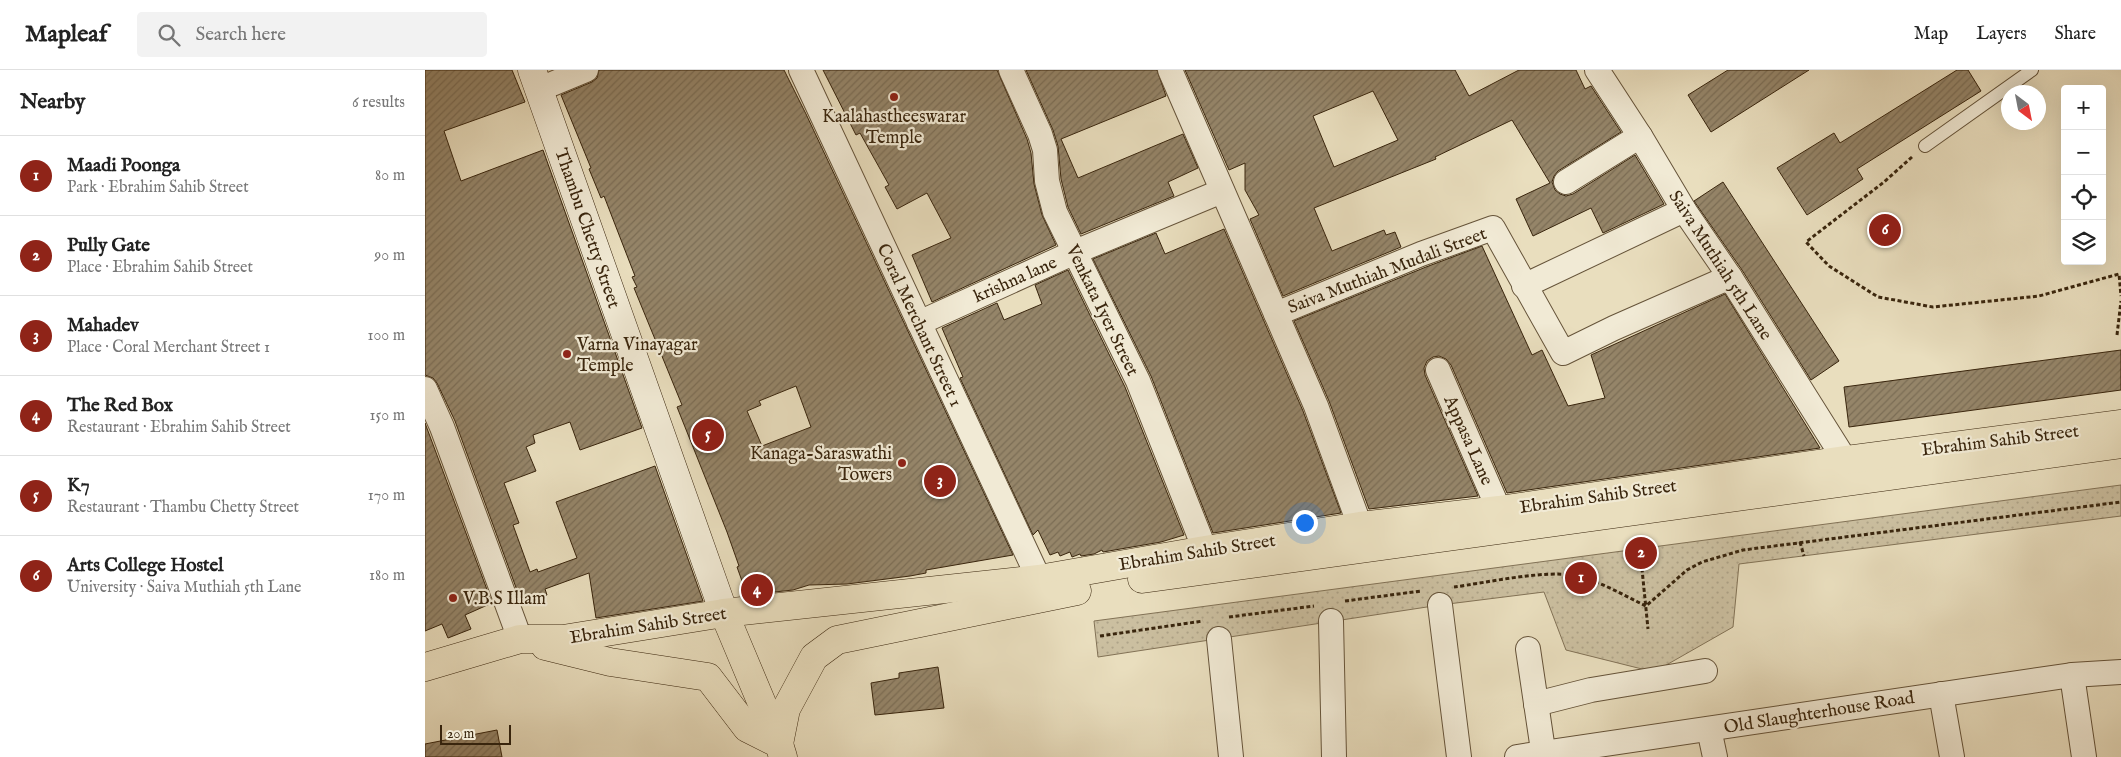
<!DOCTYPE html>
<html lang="en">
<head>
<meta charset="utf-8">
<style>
  :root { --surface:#fff; --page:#f2f2f2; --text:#222; --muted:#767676; --line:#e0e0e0; --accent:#8f2418 }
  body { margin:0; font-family:"IM FELL English",serif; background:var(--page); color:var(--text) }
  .controls { position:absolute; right:15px; top:15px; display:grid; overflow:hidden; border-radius:5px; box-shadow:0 5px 20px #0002 }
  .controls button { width:45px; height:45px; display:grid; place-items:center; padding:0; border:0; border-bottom:1px solid var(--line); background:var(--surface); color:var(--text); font:25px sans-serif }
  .compass { position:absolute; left:1576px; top:15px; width:45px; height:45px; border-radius:50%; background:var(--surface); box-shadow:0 5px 20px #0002; rotate:148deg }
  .scale { position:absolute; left:15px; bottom:12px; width:71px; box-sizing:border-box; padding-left:5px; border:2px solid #39250d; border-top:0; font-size:14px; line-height:18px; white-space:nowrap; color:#39250d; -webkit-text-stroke:4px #f1ead5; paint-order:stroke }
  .you { position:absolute; left:879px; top:452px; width:18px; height:18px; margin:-12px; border:4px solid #fff; border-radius:50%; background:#1a73e8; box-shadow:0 0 0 8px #1a73e833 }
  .badge { display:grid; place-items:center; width:32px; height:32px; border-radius:50%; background:var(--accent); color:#fff; font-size:16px; font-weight:700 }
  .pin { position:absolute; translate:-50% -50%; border:2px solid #fff; box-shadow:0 1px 5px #0006 }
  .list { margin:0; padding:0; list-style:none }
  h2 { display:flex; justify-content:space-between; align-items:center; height:65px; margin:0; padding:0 20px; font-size:21px }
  h2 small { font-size:16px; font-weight:400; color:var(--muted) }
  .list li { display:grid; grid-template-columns:32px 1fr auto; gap:15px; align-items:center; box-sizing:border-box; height:80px; padding:0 20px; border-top:1px solid var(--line) }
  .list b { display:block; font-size:19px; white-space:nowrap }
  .list p { margin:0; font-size:16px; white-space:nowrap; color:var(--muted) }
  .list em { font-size:16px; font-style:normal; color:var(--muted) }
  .icon { flex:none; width:28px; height:28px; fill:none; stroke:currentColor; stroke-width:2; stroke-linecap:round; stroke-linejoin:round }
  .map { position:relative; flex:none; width:1696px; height:687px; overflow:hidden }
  header { display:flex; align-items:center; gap:30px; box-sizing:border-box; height:70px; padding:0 25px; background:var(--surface); border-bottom:1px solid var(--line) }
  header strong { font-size:24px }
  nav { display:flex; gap:28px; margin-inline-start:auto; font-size:18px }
  .search { width:350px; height:45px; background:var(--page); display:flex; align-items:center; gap:12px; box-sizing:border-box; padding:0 18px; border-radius:5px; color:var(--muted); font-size:19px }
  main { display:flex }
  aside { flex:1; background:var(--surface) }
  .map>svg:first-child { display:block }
  .park { fill:url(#park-dots); stroke:#827256 }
  .building { fill:url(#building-hatch); stroke:#39250d; fill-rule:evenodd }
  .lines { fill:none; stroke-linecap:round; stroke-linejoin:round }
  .lane-casing { stroke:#655339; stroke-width:14 }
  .street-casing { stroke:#655339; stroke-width:26 }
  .secondary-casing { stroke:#39250d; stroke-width:29 }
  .primary-casing { stroke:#39250d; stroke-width:29 }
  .path { stroke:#39250d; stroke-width:3; stroke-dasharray:4 2.5; stroke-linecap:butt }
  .lane { stroke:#f1ead5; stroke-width:12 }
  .street { stroke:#f1ead5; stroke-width:24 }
  .secondary { stroke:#f1ead5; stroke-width:28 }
  .primary { stroke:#e9debe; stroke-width:28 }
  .poi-dot { fill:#8f2418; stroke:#f1ead5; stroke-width:2 }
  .labels { text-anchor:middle; stroke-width:4.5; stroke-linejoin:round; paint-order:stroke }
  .poi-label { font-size:18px; fill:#39250d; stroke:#f1ead5; text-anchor:start }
  .street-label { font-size:18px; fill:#39250d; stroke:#f1ead5 }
</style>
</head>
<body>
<header>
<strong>Mapleaf</strong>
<div class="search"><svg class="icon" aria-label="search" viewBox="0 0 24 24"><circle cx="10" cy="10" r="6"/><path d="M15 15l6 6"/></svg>Search here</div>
<nav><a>Map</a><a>Layers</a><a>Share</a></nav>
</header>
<main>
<aside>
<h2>Nearby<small>6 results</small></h2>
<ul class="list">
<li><span class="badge">1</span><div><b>Maadi Poonga</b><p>Park · Ebrahim Sahib Street</p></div><em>80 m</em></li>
<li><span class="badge">2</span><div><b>Pully Gate</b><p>Place · Ebrahim Sahib Street</p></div><em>90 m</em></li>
<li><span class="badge">3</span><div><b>Mahadev</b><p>Place · Coral Merchant Street 1</p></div><em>100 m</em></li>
<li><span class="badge">4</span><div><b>The Red Box</b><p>Restaurant · Ebrahim Sahib Street</p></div><em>150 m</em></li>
<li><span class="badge">5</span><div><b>K7</b><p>Restaurant · Thambu Chetty Street</p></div><em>170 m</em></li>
<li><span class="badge">6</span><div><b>Arts College Hostel</b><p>University · Saiva Muthiah 5th Lane</p></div><em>180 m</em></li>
</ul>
</aside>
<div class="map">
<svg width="1696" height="687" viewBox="0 0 1696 687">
  <defs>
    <pattern id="park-dots" width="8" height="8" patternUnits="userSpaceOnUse" patternTransform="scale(1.25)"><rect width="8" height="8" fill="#cbbfa0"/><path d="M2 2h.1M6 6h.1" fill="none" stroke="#afa489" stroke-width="1.8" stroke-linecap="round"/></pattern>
    <pattern id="building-hatch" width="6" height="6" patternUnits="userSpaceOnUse" patternTransform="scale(1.25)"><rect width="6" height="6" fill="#958569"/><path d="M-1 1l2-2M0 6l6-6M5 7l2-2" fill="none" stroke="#7b6d55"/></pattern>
  </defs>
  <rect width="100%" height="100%" fill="#e9debe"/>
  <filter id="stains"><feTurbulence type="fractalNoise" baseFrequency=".004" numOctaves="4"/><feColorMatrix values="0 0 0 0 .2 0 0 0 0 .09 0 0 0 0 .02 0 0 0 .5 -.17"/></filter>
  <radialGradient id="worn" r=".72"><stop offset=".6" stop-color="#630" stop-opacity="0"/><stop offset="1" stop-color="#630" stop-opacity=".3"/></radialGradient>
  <path class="park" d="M1696,415v31l-382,48 -6,63 -79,45 -88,-22 -22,-58 -104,13 -342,52 -4,-36z"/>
  <g class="building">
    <path d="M0,0h87l13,32 -81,29 17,50 82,-31 99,278 -62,22 -10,-28 -37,13 2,8 -9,4 10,24 -32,12 15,40 -6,2 17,47 7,-3 1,3 39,-14 -21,-56 99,-36 48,135 -107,17 -7,-45 -44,16 2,6 -23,9 -4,-12 -2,1 -63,-172 -18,-38 -4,-5 -8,-3z"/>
    <path d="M174,0h185l22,44 207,441 -87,15v3l-16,3 -63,8 -38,1 -16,5 -46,5 -10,-28 2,-1 -12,-34 -50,-125 5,-2 -48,-117 3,-1 -5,-10 3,-1 -31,-80 -3,2 -12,-29 2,-1 -30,-73 31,-13 5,-4zM371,316l15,41 -49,19 -15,-35 14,-6 -2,-4z"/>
    <path d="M398,0h174l30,69 4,14 3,31 8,31 14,30 -124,57 -20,-47 39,-17 -24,-45 -30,16 -12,-22 4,-2 -29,-52 -4,2z"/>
    <path d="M601,0h131l9,26 -105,43 17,39 105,-44 15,34 -30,14 6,14 -93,38 -13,-27 -7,-28 -3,-33 -5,-16z"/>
    <path d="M760,0h270l14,26 50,-26h57l9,19 6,-3 30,46 -63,39 -4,5 -2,6 3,8 5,4 6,2 7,-2 62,-39 29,49 -61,29 -12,-25 -58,28 -17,-37 34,-16 -38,-63 -77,37 1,2 -122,49 18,43 52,-21 2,5 9,-3 6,15 -118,49 -33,-77 9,-4 -14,-25v-27l-16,7zM948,21l25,49 -64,27 -21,-51z"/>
    <path d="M1303,0h81l-98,62 -23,-37z"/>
    <path d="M1532,0h11l13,21 -124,78 6,10 -56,36 -30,-47 57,-35 6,10z"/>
    <path d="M1298,112l116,179 -28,19 -69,-110 -48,-69z"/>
    <path d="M799,159l79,182 38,102 -128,20 -62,-157 -58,-117 63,-26 9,21z"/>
    <path d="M1057,176l50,109 10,-5 26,56 37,-8 -14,-43 134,-61 95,154 -313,45 -56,-128 -5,-6 -7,-3 -6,1 -6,4 -3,7 1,7 53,121 -109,13 -40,-108 -35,-80 132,-54z"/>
    <path d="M643,200l57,117 59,148 -23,7 -58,10 -1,-2 -8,4 -13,2 -1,-2 -8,3 -2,-5 -10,4 -2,-4 -8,3 -12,-25 -5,5 -73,-157 3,-1 -21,-49 55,-25 7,17 38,-16 -7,-19z"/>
    <path d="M1696,280v40l-272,37 -5,-40z"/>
    <path d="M0,353l67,180 -27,12 6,14 -23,9 -6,-14 -17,7z"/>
    <path d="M513,597l6,41 -69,7 -4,-32 28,-5v-5z"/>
    <path d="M72,660l5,27h-77v-13z"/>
  </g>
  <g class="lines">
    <g class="lane-casing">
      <path id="lane" d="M1500,76l107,-76"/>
    </g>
    <g class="street-casing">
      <g id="street">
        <path d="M376,0l238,509"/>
        <path d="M586,0l29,64 5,16 2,31 8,31 83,169 67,169"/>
        <path d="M745,0l146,336 44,120"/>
        <path d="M1172,0l43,66 44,74 46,67 115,183"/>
        <path d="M115,19l46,-19"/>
        <path d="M1141,112l74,-46"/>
        <path d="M1099,216l160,-76"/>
        <path d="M851,244l145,-60 72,-26 70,125 51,-25 116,-51"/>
        <path d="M494,253l156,-71 147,-61"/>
        <path d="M1013,300l61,140"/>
        <path d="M0,319l17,38 78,212"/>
        <path d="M1015,535l19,152"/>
        <path d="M906,551l3,136"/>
        <path d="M794,569l12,118"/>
        <path d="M1103,579l16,108"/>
        <path d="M1647,605l12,82"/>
        <path d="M1516,624l11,63"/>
        <path d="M1111,634l55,-14 114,-19"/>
        <path d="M1284,659l6,28"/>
        <path d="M1092,687l555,-82 49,-3"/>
      </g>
    </g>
    <g class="secondary-casing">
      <path id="secondary" d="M107,0l192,543"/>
    </g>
    <g class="primary-casing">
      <g id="primary">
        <path d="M717,509l979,-135"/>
        <path d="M299,543l55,131"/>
        <path d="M120,576l65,16 98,15 39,51 32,16 4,13"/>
        <path d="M0,597l95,-28h43l161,-26 315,-34 166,-29 155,-24 139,-16 346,-50 276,-36"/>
        <path d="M354,674l7,-35 28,-52 23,-17 240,-49"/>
      </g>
    </g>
    <g class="path">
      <path d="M1487,87l-28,25 -78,60 23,24 49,31 55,10 106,-11 80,-22 2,22"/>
      <path d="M1692,265l4,-34"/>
      <path d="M1375,472l4,14"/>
      <path d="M1215,479l8,80"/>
      <path d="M1029,517c31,-4 93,-18 122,-11 24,5 47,19 70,30l41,-36 15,-8 41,-12 378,-48"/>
      <path d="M920,531l76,-10"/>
      <path d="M804,547l85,-11"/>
      <path d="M675,566l103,-15"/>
    </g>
    <use href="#lane" class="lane"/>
    <use href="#street" class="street"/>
    <use href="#secondary" class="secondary"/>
    <use href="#primary" class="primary"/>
  </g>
  <g class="poi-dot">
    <circle cx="469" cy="27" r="5"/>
    <circle cx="142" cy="284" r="5"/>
    <circle cx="477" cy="393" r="5"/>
    <circle cx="28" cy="528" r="5"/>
  </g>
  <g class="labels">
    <g class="poi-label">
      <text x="469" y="52" text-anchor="middle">Kaalahastheeswarar<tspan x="469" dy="21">Temple</tspan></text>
      <text x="152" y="280">Varna Vinayagar<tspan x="152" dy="21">Temple</tspan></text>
      <text x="467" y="389" text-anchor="end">Kanaga-Saraswathi<tspan x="467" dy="21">Towers</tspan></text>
      <text x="38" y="534">V.B.S Illam</text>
    </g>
    <g class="street-label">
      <text transform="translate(163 158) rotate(71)" y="6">Thambu Chetty Street</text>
      <text transform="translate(1296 195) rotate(57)" y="6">Saiva Muthiah 5th Lane</text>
      <text transform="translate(962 200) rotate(-21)" y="6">Saiva Muthiah Mudali Street</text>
      <text transform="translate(590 209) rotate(-24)" y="6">krishna lane</text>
      <text transform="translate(678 240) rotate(64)" y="6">Venkata Iyer Street</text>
      <text transform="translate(495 255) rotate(65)" y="6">Coral Merchant Street 1</text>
      <text transform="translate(1044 370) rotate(66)" y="6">Appasa Lane</text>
      <text transform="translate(1575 370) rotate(-7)" y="6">Ebrahim Sahib Street</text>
      <text transform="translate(1173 426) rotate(-8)" y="6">Ebrahim Sahib Street</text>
      <text transform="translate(772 482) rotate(-9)" y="6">Ebrahim Sahib Street</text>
      <text transform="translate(223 555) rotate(-9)" y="6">Ebrahim Sahib Street</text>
      <text transform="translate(1394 642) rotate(-9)" y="6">Old Slaughterhouse Road</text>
    </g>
  </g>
  <rect width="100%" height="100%" filter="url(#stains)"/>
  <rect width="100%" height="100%" fill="url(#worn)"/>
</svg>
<div class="controls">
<button>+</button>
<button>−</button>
<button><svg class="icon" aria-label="locate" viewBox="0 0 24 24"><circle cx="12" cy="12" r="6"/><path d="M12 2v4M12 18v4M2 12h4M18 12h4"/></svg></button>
<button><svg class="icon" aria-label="layers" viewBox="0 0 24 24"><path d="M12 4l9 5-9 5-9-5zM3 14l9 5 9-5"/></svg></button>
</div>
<svg class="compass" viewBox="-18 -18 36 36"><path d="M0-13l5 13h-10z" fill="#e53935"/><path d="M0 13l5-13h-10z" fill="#767676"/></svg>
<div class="scale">20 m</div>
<div class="you"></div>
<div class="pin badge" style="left:1156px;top:508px">1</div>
<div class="pin badge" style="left:1216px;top:483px">2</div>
<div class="pin badge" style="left:515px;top:411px">3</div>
<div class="pin badge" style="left:332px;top:520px">4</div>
<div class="pin badge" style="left:283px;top:365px">5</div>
<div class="pin badge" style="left:1460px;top:160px">6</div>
</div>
</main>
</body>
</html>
